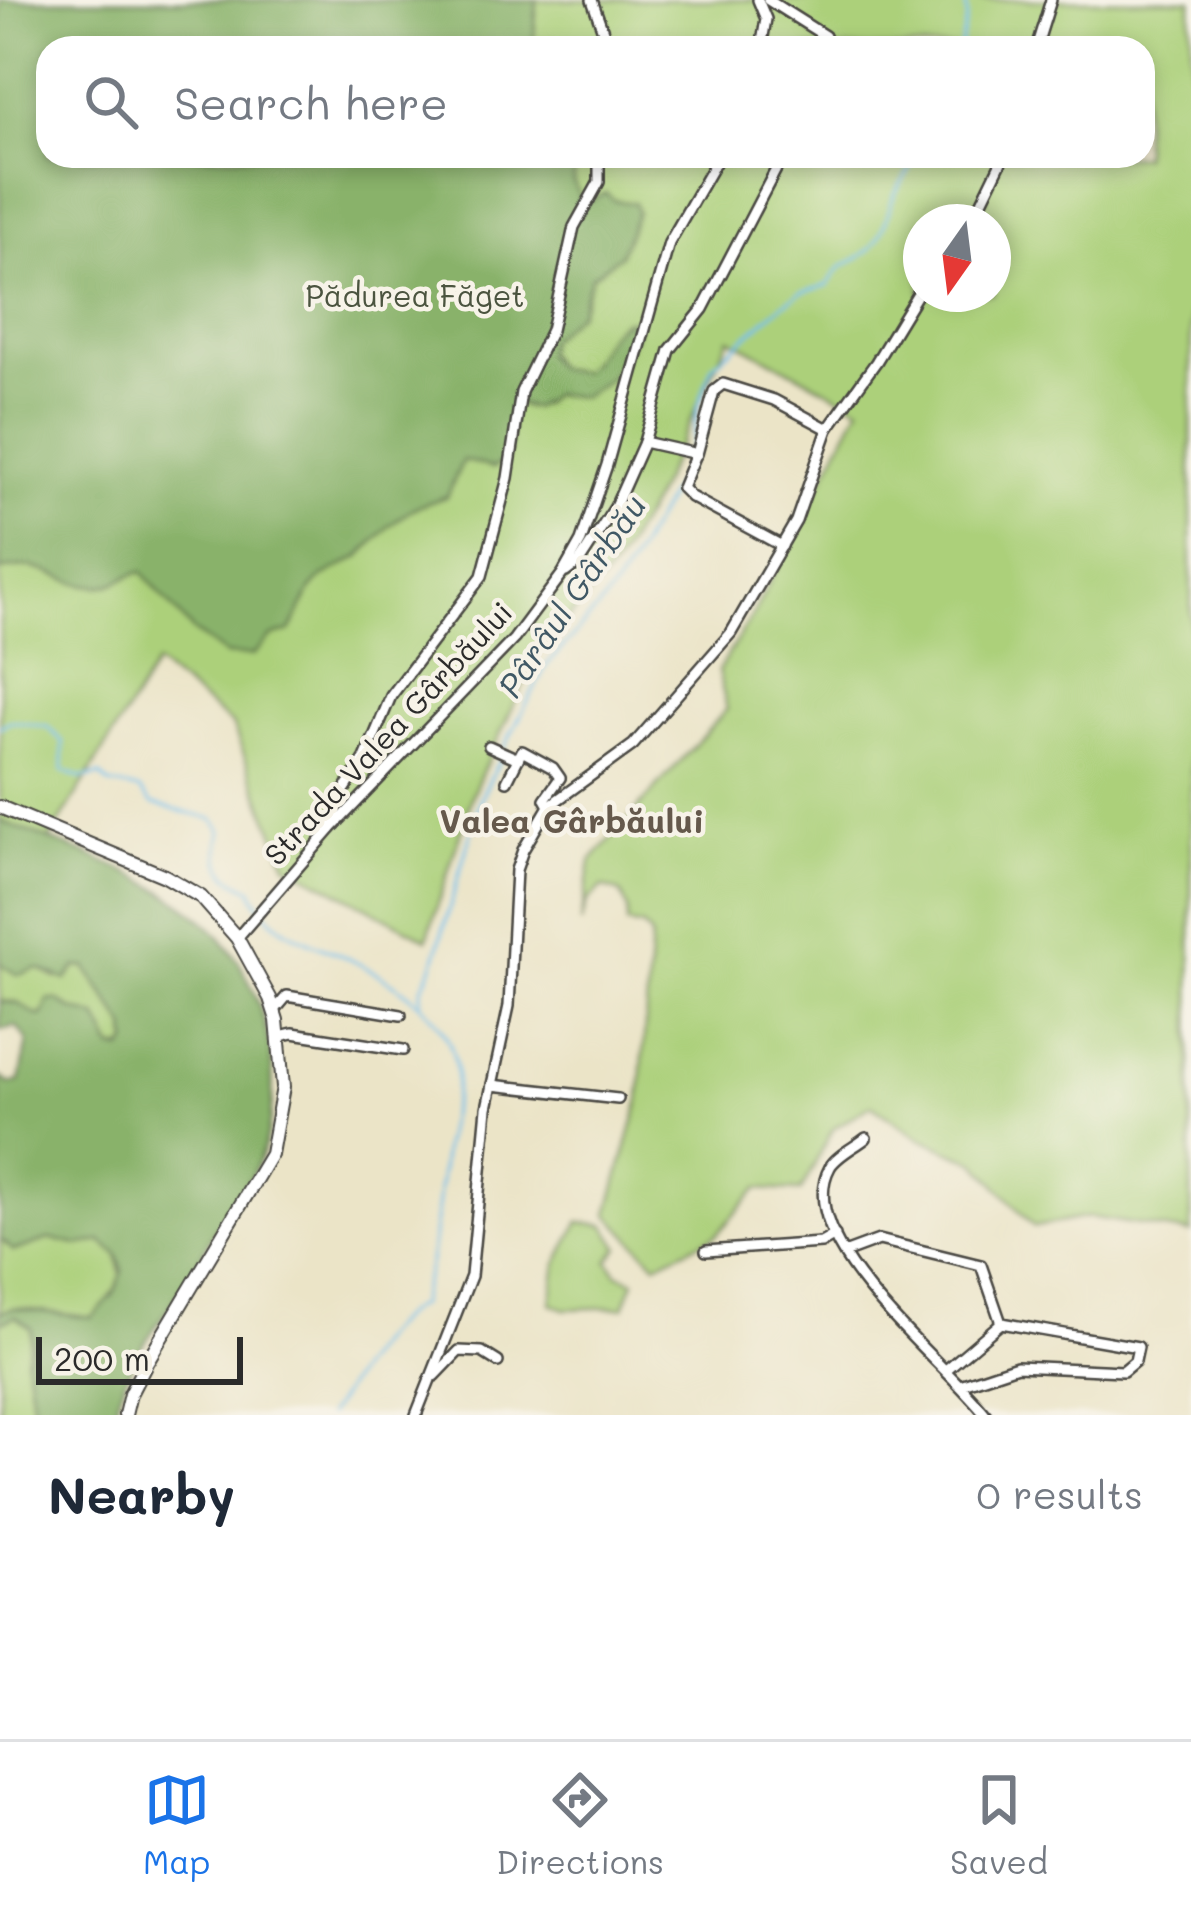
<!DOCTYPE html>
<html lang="en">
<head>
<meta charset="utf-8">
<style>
  :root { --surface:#fff; --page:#f2f2f3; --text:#1f2937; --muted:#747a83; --line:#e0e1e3; --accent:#1a73e8 }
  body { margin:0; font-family:Mali,sans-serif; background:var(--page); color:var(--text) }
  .compass { position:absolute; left:903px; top:204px; width:108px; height:108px; border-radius:50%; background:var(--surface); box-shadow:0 6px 18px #0003; rotate:194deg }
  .scale { position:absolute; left:36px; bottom:30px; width:207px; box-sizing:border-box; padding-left:12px; border:6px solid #2b2b2b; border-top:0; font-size:33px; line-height:42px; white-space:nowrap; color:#2b2b2b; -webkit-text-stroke:9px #f7f3e8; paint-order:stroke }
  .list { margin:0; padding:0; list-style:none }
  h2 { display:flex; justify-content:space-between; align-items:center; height:156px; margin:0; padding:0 48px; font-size:51px }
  h2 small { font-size:39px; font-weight:400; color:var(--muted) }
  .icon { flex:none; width:66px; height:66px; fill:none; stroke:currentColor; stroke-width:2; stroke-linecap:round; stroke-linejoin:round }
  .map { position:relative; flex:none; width:1191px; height:1415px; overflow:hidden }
  .search { position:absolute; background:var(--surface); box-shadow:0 6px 18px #0003; left:36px; right:36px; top:36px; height:132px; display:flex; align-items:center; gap:30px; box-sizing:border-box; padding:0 42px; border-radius:36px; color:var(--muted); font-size:45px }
  .sheet { height:324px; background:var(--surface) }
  nav { display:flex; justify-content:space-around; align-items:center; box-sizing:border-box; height:168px; border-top:3px solid var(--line); background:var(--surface); font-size:33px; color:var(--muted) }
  nav a { display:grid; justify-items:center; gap:6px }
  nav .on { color:var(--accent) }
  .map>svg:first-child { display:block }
  .green { fill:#acd07a; stroke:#6c7e52; stroke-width:3; fill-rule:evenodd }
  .forest { fill:#89b26a; stroke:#5a6e4a; stroke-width:3 }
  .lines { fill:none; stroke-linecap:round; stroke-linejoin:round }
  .stream { stroke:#72c0ec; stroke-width:3 }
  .minor-casing { stroke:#484742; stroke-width:14 }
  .major-casing { stroke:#484742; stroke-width:16 }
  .minor { stroke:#fff; stroke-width:9 }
  .major { stroke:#fff; stroke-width:12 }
  .labels { text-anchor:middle; stroke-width:9; stroke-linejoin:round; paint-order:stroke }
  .park-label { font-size:30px; fill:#4b543f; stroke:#f7f3e8 }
  .street-label { font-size:30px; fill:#2b2b2b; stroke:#f7f3e8 }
  .water-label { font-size:33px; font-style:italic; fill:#405865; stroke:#f7f3e8 }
  .neighbourhood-label { font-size:33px; font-weight:bold; fill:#65594c; stroke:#f7f3e8 }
</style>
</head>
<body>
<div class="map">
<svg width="1191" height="1415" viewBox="0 0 1191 1415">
  <rect width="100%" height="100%" fill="#f7f3e8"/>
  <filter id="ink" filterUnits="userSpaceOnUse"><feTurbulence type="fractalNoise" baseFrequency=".00833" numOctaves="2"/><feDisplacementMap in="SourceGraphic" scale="24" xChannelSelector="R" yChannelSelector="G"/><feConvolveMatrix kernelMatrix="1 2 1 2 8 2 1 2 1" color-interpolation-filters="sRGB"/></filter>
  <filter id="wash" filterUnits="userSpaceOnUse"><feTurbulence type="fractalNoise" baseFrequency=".004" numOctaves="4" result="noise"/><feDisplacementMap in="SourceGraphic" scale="48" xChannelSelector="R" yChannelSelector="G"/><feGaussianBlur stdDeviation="2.7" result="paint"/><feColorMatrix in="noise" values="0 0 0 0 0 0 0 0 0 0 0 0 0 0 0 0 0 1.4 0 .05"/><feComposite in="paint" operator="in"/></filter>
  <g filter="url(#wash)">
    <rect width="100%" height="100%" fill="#ebe4c7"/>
    <g class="green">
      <path d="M537,0h654v1233l-102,-16 -55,10 -58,-65 -56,-24 -49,-33 -38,24 -32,62 -44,-2 -41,46 -60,29 -48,-50 32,-114 11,-164 -8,-9 -16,-3 1,-14 -7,-17 -18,-6 -16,15 -6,21 10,-62 136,-152 -9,-38 35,-57 107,-207 -131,-69 -74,159 -41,70 -76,86 -65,139 -46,147 -141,-75 -54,-140 -76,-60 -107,176 -49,-19v-250c42,-14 58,13 96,15 23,1 28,-12 46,-14l50,58 34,25h27l17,-18 20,-7 21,-41 10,-12 38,-20 29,-30 25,-19 34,-12 16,-36 30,8 13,-8 3,-44 5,-14 14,6 15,-4 11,-10 27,3 21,-13 18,-19 16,-33v-5l-12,-7c-21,14 -24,38 -43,52l-26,-4 -10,-18 3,-10 36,-38 7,-25 29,-22 17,-43c-17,-10 -34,-19 -53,-8l-11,-22 2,-26h568v-108h-610zM921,222h72v72h-72z"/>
      <path d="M0,964l18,10 20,-6 18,10 14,-2 6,-9h9l41,60 2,20 -15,2 -16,-32 -26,-8 -13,-9 -20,16 -23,-14 -15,-1z"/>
      <path d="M579,1222l26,3 14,22 -11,14 9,12 17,8 -10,26 -59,2 -14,-6 6,-39z"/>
      <path d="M0,1238l14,13 35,-12 30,6 22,-4 16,13 5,24 -18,30 -13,10 -72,-10 -19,4z"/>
      <path d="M15,1316l17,13 -6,31 8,55h-34v-92z"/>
    </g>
    <g class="forest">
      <path d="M0,0h537l-4,48h-485v108h527l-2,26 11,22 22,-11 8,7 20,3 3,9 -17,43 -29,22 -12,35 -31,28 -2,15 10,13 25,4c20,-16 22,-44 49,-52l5,2 1,10 -25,45 -30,20 -27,-3 -21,14 -19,-6c-11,24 8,51 -21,66l-30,-8 -16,36 -34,12 -25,19 -29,30 -37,20 -11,12 -21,42 -19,6 -18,18h-27l-34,-25 -50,-58c-18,2 -23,15 -46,14 -38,-2 -54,-29 -96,-15z"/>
      <path d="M0,821c65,25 142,50 197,94 66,52 90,154 67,232 -9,30 -29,53 -46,78 -10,15 -16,33 -26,48 -26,43 -72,92 -77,142h-81l-8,-55 6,-15 -1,-17 -16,-12 -15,7v-11l13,-4 78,10 22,-22 10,-25 -6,-17 -16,-13 -22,4 -30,-6 -36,12 -13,-13v-161l10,7 10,-3 8,-40 -12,-15 -16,4v-29l20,3 18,12 5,-1 5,-15h10l13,9 26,8 16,32 10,1 6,-9 -3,-14 -40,-60h-10l-10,13 -28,-12 -20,7 -18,-11z"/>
    </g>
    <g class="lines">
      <g class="stream">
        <path d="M960,48l7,-30 -1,-18"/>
        <path d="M691,451l6,-41 15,-44 69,-60 19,-13 28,-8c16,-29 23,-18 42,-36 14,-13 17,-35 23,-51 6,-16 19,-26 22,-42"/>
        <path d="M0,727l10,-6 38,6 15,15v29l19,7 18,-3 9,9 31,6 12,14 61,15 9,12c-8,31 0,47 30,58 13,41 58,52 93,68 47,22 106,57 111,112 2,23 -6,42 -10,64 -7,42 -8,86 -16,128 -2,15 -9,29 -11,44 -33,15 -70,79 -91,110"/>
        <path d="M504,748l42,-82 58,-64 24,-34 61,-108"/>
        <path d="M421,1002v-13l12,-23 48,-169 20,-40"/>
      </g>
    </g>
  </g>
  <g filter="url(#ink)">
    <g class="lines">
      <g class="minor-casing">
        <g id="minor">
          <path d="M592,0l17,48"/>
          <path d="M758,0l8,19 -5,29"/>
          <path d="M768,0l57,36 3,12"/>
          <path d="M1036,48l15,-48"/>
          <path d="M972,222l32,-66"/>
          <path d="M644,442l53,12 17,-63 9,-7 51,16 54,29"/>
          <path d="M696,454l-14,34 9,9 91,49"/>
          <path d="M566,572l14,-11 35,-54 29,-65 26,-92 33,-41 80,-153"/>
          <path d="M489,746l29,13 4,-8 31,17 7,10 -15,21 4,7"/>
          <path d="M507,781l11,-22"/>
          <path d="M331,829l9,-32 25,-39 26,-62 91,-120 26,-98 13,-86 30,-62 23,-103 25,-45v-26"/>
          <path d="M237,938l94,-109 183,-190 49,-66 18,-32 26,-76 62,-222 50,-87"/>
          <path d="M275,1010l12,-14 114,19"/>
          <path d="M280,1036l13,-3 110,17"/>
          <path d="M492,1085l126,14"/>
          <path d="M866,1138c-11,9 -29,17 -36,29 -41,75 116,195 156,248"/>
          <path d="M706,1251l115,-8 14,-8"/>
          <path d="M844,1253l35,-13 102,25 20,58"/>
          <path d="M947,1369l54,-46 137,24 -3,14 -12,10 -106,-5 -54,18"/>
          <path d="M435,1376l24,-25 23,1 16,10"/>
          <path d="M416,1415l55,-139 16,-168 22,-102 7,-136 7,-20 26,-44 84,-61 98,-112 65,-112 32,-92 48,-67 45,-74"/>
        </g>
      </g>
      <g class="major-casing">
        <path id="major" d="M0,807l165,69 36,21 36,41 33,60 7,22 6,67 -12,67 -125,209 -16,31 -5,21"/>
      </g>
      <use href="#minor" class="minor"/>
      <use href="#major" class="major"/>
    </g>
  </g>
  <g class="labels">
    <g class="park-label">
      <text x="415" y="307">Pădurea Făget</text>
    </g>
    <g class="street-label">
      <text transform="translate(389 734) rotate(-47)" y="10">Strada Valea Gârbăului</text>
    </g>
    <g class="water-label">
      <text transform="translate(572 596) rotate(-56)" y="12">Pârâul Gârbău</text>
    </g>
    <g class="neighbourhood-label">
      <text x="572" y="833">Valea Gârbăului</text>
    </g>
  </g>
</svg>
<svg class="compass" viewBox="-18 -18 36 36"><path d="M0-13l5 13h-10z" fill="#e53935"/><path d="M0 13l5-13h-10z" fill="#747a83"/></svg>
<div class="scale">200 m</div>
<div class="search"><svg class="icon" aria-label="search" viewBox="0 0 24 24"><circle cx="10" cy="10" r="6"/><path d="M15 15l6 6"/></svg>Search here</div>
</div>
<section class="sheet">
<h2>Nearby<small>0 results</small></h2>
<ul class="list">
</ul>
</section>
<nav>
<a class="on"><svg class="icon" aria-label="map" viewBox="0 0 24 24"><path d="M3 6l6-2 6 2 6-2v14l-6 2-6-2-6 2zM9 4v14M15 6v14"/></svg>Map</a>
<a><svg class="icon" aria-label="directions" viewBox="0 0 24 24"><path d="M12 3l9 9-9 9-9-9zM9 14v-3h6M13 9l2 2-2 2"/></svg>Directions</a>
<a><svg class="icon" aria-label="saved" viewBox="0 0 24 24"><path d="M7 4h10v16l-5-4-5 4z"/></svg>Saved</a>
</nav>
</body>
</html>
